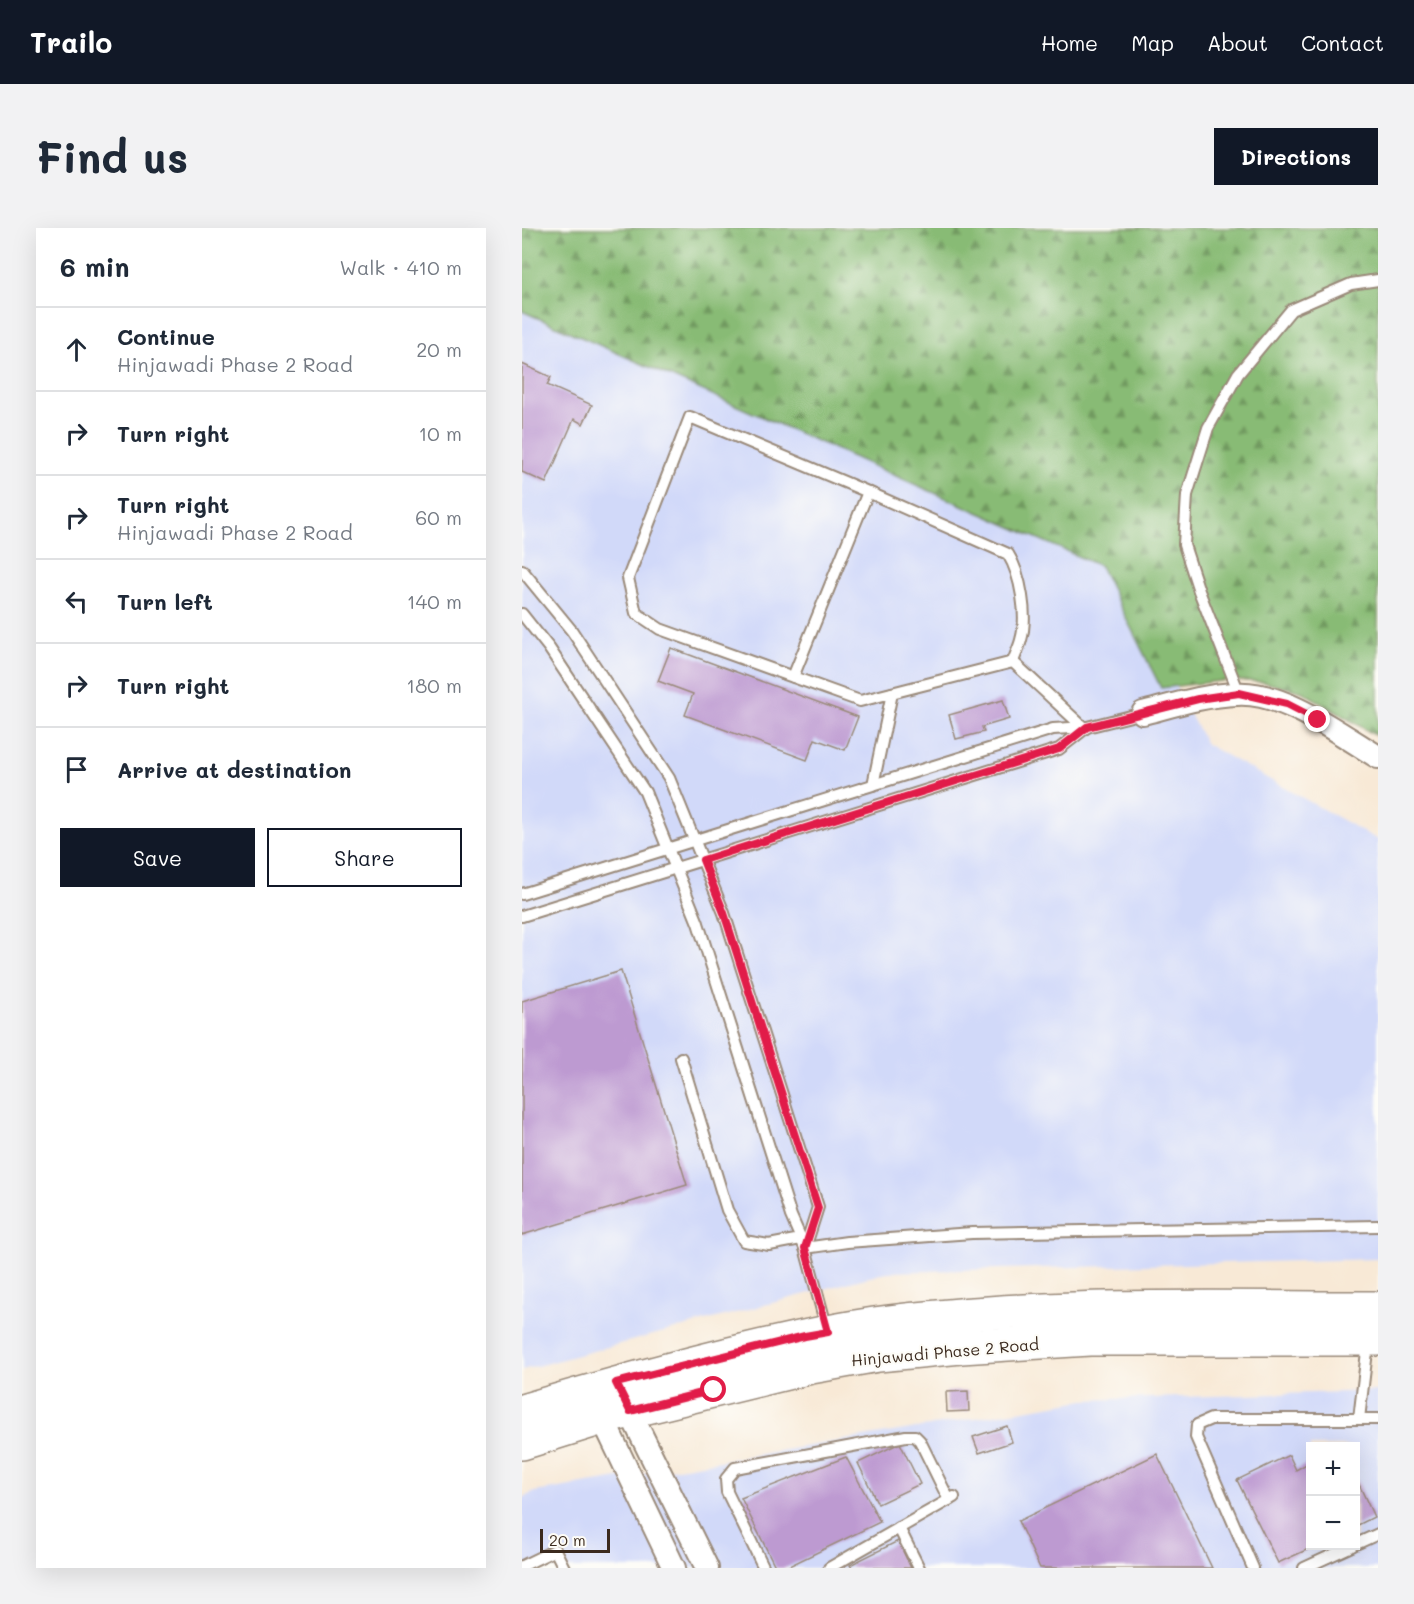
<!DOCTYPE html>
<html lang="en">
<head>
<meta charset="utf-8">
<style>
  :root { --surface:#fff; --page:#f2f2f3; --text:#1f2937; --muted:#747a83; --line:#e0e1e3; --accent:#111827 }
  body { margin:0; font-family:Mali,sans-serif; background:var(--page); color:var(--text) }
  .controls { position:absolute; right:18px; bottom:18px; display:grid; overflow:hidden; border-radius:0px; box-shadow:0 6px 24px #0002 }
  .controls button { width:54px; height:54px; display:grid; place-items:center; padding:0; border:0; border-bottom:2px solid var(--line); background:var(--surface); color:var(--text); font:30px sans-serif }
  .scale { position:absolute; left:18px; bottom:15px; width:70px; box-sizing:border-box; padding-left:6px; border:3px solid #3b2a1e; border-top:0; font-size:16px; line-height:21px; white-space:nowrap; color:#3b2a1e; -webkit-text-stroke:4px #fdfcf7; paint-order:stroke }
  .stop { position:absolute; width:18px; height:18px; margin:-14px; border:4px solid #e11d48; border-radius:50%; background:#fff }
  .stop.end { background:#e11d48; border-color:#fff; box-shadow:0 2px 6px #0008 }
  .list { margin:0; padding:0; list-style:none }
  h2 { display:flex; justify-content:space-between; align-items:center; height:78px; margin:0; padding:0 24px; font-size:26px }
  h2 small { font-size:20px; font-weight:400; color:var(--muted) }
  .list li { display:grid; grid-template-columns:39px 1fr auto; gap:18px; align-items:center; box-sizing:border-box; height:84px; padding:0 24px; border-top:2px solid var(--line) }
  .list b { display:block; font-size:22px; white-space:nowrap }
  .list p { margin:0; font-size:20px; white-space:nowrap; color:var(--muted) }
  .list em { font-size:20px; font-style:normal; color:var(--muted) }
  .actions { display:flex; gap:12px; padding:18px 24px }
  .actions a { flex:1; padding:14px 0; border:2px solid var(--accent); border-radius:0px; text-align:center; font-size:21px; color:var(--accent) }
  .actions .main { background:var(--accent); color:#fff }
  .icon { flex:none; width:33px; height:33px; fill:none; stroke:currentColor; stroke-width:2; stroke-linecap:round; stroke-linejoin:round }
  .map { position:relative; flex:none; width:856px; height:1340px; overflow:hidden; border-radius:0px }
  header { display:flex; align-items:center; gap:36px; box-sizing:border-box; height:84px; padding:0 30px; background:var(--accent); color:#fff }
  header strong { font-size:28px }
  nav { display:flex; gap:33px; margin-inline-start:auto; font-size:21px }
  .intro { display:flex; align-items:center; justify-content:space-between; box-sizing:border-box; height:144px; padding:0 36px }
  h1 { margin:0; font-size:42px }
  .button { padding:15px 27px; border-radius:0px; background:var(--accent); color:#fff; font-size:21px; font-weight:700 }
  main { display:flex; gap:36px; padding:0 36px }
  aside { flex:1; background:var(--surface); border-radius:0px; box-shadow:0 6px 24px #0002 }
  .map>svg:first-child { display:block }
  .built { fill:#d1d9f9; fill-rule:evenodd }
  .forest { fill:url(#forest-firs); stroke:#627249; stroke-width:1.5 }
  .building { fill:#bd9ad1 }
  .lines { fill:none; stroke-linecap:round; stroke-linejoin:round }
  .service-casing { stroke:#9a8a7a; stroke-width:14 }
  .minor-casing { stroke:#9a8a7a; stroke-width:26 }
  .primary-casing { stroke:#9a8a7a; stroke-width:36 }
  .service { stroke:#fff; stroke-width:10 }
  .minor { stroke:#fff; stroke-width:22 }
  .primary { stroke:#fff; stroke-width:33 }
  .route { stroke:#e11d48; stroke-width:8 }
  .labels { text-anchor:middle; stroke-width:4.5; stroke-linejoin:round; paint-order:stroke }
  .street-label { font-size:16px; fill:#3b2a1e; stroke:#fdfcf7 }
</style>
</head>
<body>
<header>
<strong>Trailo</strong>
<nav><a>Home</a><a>Map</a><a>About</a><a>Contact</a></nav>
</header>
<div class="intro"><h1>Find us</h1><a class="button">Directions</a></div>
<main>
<aside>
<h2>6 min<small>Walk · 410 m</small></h2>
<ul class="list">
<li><svg class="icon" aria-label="ahead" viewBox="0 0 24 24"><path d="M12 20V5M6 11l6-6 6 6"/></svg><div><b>Continue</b><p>Hinjawadi Phase 2 Road</p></div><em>20 m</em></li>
<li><svg class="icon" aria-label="right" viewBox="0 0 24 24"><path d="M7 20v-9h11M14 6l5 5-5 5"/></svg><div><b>Turn right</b></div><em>10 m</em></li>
<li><svg class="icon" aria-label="right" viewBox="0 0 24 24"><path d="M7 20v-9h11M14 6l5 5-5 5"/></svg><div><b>Turn right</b><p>Hinjawadi Phase 2 Road</p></div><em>60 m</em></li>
<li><svg class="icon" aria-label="left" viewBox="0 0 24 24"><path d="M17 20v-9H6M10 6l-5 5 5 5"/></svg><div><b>Turn left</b></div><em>140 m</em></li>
<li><svg class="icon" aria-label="right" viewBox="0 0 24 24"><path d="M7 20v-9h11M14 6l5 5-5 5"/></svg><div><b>Turn right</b></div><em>180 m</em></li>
<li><svg class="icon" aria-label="arrive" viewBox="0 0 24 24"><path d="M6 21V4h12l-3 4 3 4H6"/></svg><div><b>Arrive at destination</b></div></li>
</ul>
<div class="actions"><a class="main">Save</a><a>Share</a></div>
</aside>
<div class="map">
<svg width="856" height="1340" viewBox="0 0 856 1340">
  <defs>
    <pattern id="forest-firs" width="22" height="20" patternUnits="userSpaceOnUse" patternTransform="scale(1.5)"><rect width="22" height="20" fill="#88bb74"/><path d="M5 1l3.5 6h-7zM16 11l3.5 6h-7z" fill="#70985f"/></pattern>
  </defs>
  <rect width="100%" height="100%" fill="#fdfcf7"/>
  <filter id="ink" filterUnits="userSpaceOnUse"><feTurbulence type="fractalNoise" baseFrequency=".0167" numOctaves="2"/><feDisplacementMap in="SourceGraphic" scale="12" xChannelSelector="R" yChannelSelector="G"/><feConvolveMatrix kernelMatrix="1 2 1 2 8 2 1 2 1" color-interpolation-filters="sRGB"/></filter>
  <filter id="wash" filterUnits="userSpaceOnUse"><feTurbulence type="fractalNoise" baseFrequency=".008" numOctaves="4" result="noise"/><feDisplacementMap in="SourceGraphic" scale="24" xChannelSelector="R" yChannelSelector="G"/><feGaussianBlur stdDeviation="1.35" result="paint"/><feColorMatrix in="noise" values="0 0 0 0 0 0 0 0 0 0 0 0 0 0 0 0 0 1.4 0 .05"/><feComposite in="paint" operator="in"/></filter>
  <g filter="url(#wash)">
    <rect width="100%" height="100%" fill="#f8e9d6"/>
    <g class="built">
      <path d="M0,64l583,262 101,190 172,96v419l-490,13 -366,98z"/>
      <path d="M856,1163v177h-856v-70l13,-6 549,-92zM788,1218h46v100h-46z"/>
    </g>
    <path class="forest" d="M0,0h856v509l-75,-45 -40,-10 -34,-2 -68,8 -61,-122 -578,-255z"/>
    <g id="blocks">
      <g class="building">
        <path d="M0,136l29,13 -4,8 45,20 -9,19 -9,-5 -28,64 -24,-11z"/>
        <path d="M149,420l187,69 -13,33 -30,-11 -8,21 -122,-45 8,-21 -35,-13z"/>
        <path d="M481,472l6,19 -27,8 2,5 -28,7 -7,-24z"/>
        <path d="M99,743l66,214 -165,50v-234z"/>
        <path d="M446,1163l1,20 -22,1 -1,-20z"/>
        <path d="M485,1198l5,16 -33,11 -6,-16z"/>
        <path d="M378,1215l20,41 -42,20 -20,-41z"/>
        <path d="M635,1226l55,114h-172l-22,-47z"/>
        <path d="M767,1227l7,15 14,-8v84h5l-37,17 -41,-83z"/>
        <path d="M324,1229l34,65 -95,46h-9l-35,-70z"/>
        <path d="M834,1250l18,39 -18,9z"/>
        <path d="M376,1313l13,27h-59l-2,-3z"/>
      </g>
    </g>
  </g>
  <g filter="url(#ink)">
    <use href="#blocks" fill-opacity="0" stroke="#9a8a7a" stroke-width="1.5"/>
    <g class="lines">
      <g class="service-casing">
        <g id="service">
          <path d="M346,264l140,62c13,21 20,62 13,86 -2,8 -6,15 -8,22"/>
          <path d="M0,342l50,61 97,147 55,135 94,294 -13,41"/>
          <path d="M0,386l27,34 96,144 53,131 93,293 14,32 22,81"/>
          <path d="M271,449l75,-185 -178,-75 -62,161 8,35 24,16 200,72 153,-39 70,65"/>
          <path d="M717,465l-40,-102 -15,-46 3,-50 21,-67 30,-54 53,-64 60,-26 27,-4"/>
          <path d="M351,557l19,-92"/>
          <path d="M0,666l531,-165 34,-2 56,-14"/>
          <path d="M0,688l537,-167 28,-22"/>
          <path d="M159,830l46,152 17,31 25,4 32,-6"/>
          <path d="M283,1020l42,-6 125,-9 406,-7"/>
          <path d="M837,1191l9,-76"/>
          <path d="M377,1300l20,40"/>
          <path d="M834,1316l22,-10"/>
          <path d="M0,1338l33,-16 9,18"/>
          <path d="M242,1340l-37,-76 -1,-13 9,-11 171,-32h9l5,5 29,59"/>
          <path d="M307,1340l125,-71"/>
          <path d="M731,1340l-57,-131 1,-12 14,-6h167"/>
          <path d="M782,1340l48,-22"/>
        </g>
      </g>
      <g class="minor-casing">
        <g id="minor">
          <path d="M621,485c31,-8 62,-18 94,-19 46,-3 103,40 141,63"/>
          <path d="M102,1172l83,168"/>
          <path d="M75,1179l77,161"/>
        </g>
      </g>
      <g class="primary-casing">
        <g id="primary">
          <path d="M0,1183c74,-22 148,-43 224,-61 42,-10 85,-20 128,-26 167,-22 336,-16 504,-16"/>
          <path d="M0,1215l80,-25 209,-51 67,-12 83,-8 129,-8h288"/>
        </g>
      </g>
      <use href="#service" class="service"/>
      <use href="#minor" class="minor"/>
      <use href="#primary" class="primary"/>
    </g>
  </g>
  <g class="lines" filter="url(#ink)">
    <path class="route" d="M192,1162l-84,21 -14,-28 189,-47 23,-4 -23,-84 13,-40 -94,-295 -21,-53 356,-111 28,-22 111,-28 41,-6 48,11 31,16"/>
  </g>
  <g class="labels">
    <g class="street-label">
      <text transform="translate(423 1124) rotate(-5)" y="6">Hinjawadi Phase 2 Road</text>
    </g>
  </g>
</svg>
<div class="controls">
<button>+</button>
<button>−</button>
</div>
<div class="scale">20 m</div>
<div class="stop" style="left:192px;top:1162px"></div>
<div class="stop end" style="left:796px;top:492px"></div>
</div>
</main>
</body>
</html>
